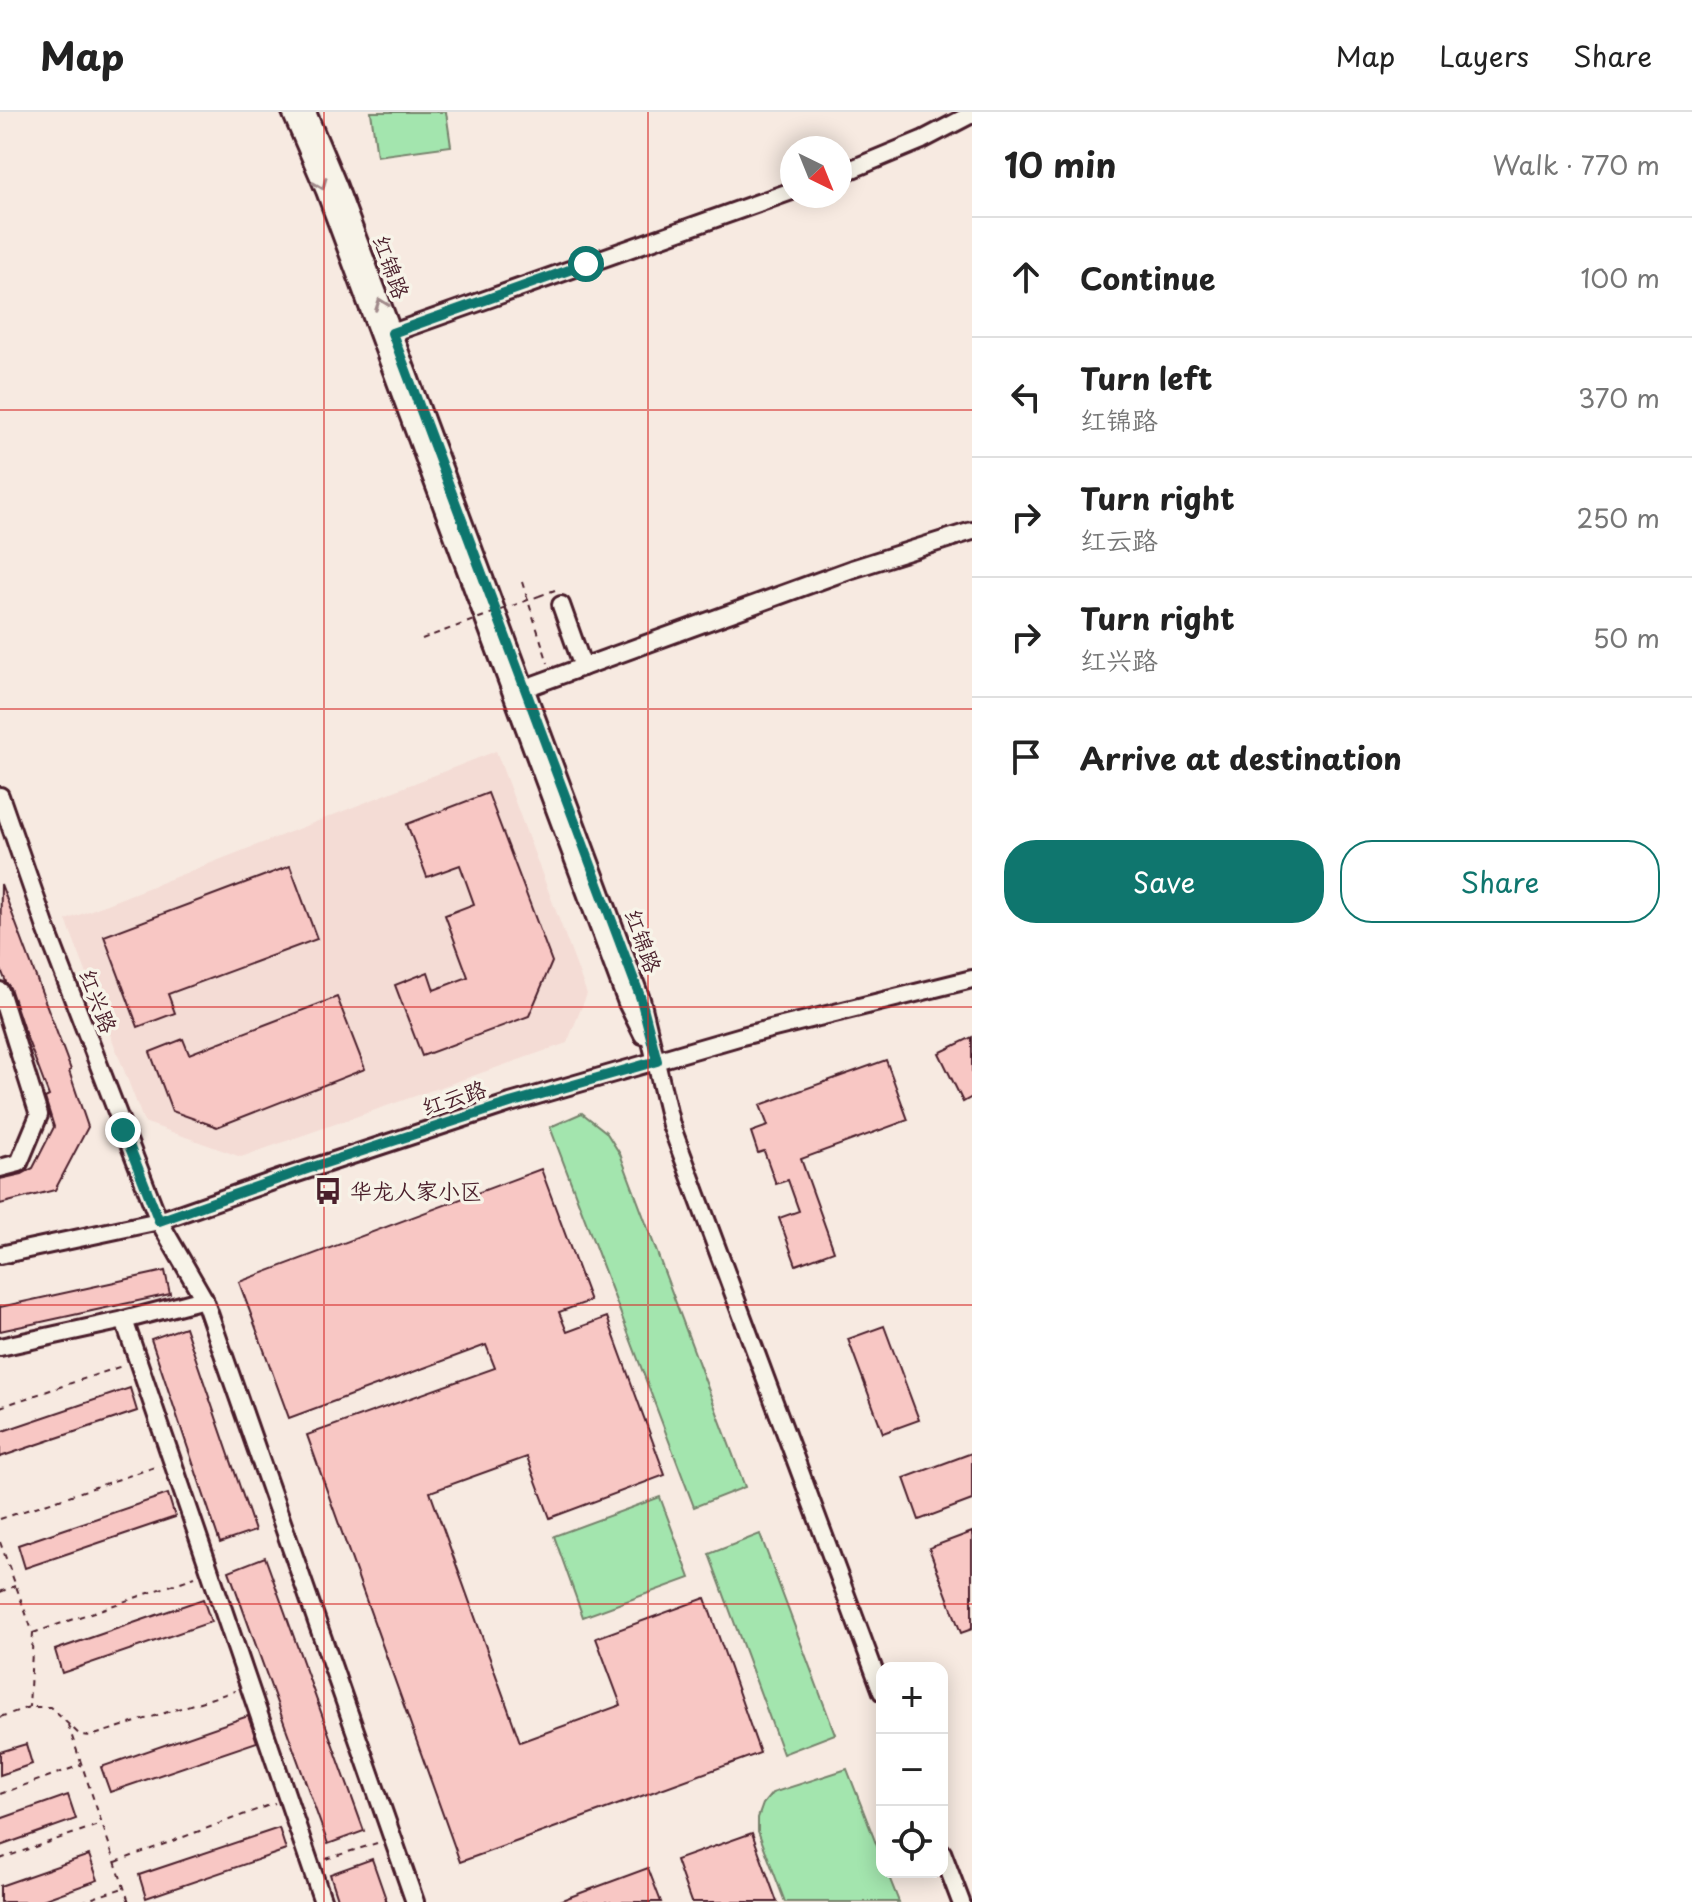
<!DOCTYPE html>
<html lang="en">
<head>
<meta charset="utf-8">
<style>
  :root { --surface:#fff; --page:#f2f2f2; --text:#222; --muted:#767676; --line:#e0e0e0; --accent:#0f766e }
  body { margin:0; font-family:"Playpen Sans","LXGW WenKai TC",sans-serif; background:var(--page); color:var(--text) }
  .controls { position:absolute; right:24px; bottom:24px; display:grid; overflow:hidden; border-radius:16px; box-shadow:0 4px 20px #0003 }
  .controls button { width:72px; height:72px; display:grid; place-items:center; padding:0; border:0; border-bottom:2px solid var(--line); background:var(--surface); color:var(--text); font:40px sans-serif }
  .compass { position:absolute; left:780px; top:24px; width:72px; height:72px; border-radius:50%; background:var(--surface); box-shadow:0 4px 20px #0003; rotate:137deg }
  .stop { position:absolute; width:24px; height:24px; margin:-18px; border:6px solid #0f766e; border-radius:50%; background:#fff }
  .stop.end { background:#0f766e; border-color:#fff; box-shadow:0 2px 8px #0008 }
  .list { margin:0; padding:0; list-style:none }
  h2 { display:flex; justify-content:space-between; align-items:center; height:104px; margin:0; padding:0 32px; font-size:34px }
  h2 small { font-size:26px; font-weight:400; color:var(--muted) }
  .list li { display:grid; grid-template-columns:52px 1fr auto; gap:24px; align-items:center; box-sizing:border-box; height:120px; padding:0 32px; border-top:2px solid var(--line) }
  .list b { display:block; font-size:30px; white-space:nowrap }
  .list p { margin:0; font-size:26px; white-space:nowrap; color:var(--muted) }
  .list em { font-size:26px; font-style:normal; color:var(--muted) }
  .actions { display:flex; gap:16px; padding:24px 32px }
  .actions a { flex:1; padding:18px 0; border:2px solid var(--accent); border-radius:32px; text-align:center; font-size:28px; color:var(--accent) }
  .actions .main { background:var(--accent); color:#fff }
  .icon { flex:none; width:44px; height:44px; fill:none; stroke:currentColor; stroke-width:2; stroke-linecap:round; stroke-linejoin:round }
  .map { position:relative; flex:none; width:972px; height:1790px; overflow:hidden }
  header { display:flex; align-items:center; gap:48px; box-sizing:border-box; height:112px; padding:0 40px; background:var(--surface); border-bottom:2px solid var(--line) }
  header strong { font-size:38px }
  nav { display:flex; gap:44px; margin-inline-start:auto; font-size:28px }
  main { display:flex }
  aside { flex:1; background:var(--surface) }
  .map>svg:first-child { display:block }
  .built { fill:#f4dcd5 }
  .green { fill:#a3e5ae; stroke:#76826c; stroke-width:2 }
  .building { fill:#f8c7c4; stroke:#4a1f2b; stroke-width:2 }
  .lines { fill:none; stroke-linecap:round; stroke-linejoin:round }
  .minor-casing { stroke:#4a1f2b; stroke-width:22 }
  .path { stroke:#4a1f2b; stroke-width:2; stroke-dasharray:6 6; stroke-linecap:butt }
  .minor { stroke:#f7f3e8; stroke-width:16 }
  .path-bridge { stroke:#4a1f2b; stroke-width:2; stroke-dasharray:6 6; stroke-linecap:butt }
  .oneway { stroke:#a0898a }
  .route { stroke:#0f766e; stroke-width:10 }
  .grid { fill:none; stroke:#d62828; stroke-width:2; stroke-opacity:0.55 }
  .labels { text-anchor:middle; stroke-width:7; stroke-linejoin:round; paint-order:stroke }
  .street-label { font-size:22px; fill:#4a1f2b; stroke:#f7f3e8 }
  .poi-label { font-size:22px; fill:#4a1f2b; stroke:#f7f3e8; text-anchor:start }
</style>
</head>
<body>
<header>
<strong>Map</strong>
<nav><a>Map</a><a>Layers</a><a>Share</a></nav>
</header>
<main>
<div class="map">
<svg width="972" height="1790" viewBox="0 0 972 1790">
  <rect width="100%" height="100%" fill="#f7eae1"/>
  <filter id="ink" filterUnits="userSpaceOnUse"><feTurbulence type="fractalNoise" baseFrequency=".0125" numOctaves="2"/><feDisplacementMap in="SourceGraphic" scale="16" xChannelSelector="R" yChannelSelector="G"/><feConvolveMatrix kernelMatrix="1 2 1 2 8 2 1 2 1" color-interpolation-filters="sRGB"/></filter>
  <g filter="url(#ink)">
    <path class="built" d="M496,639l91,243 -20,49 -326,114 -97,-35 -78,-202z"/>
    <g class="green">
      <path d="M371,0h75l5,34 -74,10z"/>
      <path d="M582,1001l24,19 14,22 125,333 -51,20 -144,-380z"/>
      <path d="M660,1385l30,81 -107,39 -29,-81z"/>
      <path d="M760,1422l75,200 -52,20 -74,-200z"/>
      <path d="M847,1657l35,90v13h5l12,30h-114l-27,-71v-13l5,-14 9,-11z"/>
    </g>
    <g class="building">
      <path d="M488,681l64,169 -23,54 -107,40 -27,-71 33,-13 6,18 34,-13 -23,-62 29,-11 -14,-39 -33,12 -20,-53z"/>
      <path d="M290,754l27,73 -149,55 7,19 -37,14 -34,-91z"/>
      <path d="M1,772l70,186 -2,1 19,56 -33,63 -55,14v-25l22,-5 11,-6 21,-41 -9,-29 4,-2 -25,-66 -14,-42 -4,-6 -6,-15z"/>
      <path d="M337,885l28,72 -148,58 -45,-16 -22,-59 33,-13 6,15z"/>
      <path d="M972,925v60l-9,5 -24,-49z"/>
      <path d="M886,948l22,60 -107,39 33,92 -38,14 -17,-47 20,-7 -11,-31 -12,4 -12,-33 -6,2 -7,-21 17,-6 -8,-21z"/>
      <path d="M541,1057l49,132 -31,11 8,20 40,-15 58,158 -115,43 -23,-61 -97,35 90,250 101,-37 -25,-67 109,-40 55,155 -300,109 -153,-427 188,-67 -9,-23 -197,73 -50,-136z"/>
      <path d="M165,1159l5,23 -170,37v-24z"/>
      <path d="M884,1214l35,94 -36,13 -35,-94z"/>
      <path d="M185,1215l70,204 -35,12 -69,-204z"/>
      <path d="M130,1276l7,23 -137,46v-25z"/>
      <path d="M972,1341v47l-53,20 -15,-42z"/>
      <path d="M168,1382l7,23 -150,51 -7,-23z"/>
      <path d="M972,1420v97l-11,4 -32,-85z"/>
      <path d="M265,1445l99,274 -36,13 -99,-273z"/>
      <path d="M203,1487l8,23 -149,51 -7,-23z"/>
      <path d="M248,1604l9,26 -147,50 -9,-25z"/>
      <path d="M26,1632l6,20 -32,11v-23z"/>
      <path d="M68,1683l8,24 -76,27v-27z"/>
      <path d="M279,1716l7,22 -140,48 -7,-23z"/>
      <path d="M752,1721l25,69h-86l-15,-42z"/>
      <path d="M89,1743l9,25 -61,22h-37v-16z"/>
      <path d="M372,1747l15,43h-48l-9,-28z"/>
      <path d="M648,1756l13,34h-102v-1z"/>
    </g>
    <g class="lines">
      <g class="minor-casing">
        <g id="minor">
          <path d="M291,0l34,79 302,812 16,32"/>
          <path d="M307,0l31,74 303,813 30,126 211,567"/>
          <path d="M840,62l82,-34 50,-26"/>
          <path d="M392,221l400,-142"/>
          <path d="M561,493l22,62"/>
          <path d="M525,576l327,-119 120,-38"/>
          <path d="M0,684l46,132 113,293 45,78 211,603"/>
          <path d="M0,879l39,124 -20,48 -19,5"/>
          <path d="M0,1143l159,-34 120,-42 231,-76 232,-67 230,-57"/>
          <path d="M124,1208l80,-21"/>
          <path d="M0,1235l124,-27 199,582"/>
          <path d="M942,1740l19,50"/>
        </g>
      </g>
      <g class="path">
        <path d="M522,470l26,81"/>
        <path d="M539,484l16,-6"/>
        <path d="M0,1295l122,-41"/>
        <path d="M0,1407l158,-53"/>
        <path d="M0,1430l33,91 -4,74"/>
        <path d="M0,1480l15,-6"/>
        <path d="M33,1521l162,-56"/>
        <path d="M0,1605l29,-10h21l30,28 11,1 144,-45"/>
        <path d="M68,1613l61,177"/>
        <path d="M0,1682l81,-29"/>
        <path d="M0,1747l101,-35"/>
        <path d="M326,1747l51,-16"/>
        <path d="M116,1750l159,-59"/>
        <path d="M81,1790l42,-14"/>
      </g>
      <use href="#minor" class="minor"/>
      <path class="path-bridge" d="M422,527l117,-43"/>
    </g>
    <defs><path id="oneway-chevron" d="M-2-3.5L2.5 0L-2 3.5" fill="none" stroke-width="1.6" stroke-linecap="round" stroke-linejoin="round" transform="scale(2)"/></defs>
    <g class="oneway">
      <use href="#oneway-chevron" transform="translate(321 72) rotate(68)"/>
      <use href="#oneway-chevron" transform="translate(381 192) rotate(-110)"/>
    </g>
  </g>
  <g class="lines" filter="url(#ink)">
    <path class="route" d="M123,1018l36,91 151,-53 200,-65 147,-42 -16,-62 -249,-666 194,-69"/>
  </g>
  <path class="grid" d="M324,0v1790M648,0v1790M0,298h972M0,597h972M0,895h972M0,1193h972M0,1492h972"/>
  <defs>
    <g id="bus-bare" transform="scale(2.16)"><path d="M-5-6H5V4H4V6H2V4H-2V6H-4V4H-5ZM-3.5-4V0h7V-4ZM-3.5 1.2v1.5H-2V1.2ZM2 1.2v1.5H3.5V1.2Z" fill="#4a1f2b" stroke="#f7f3e8" stroke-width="2.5" paint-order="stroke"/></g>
  </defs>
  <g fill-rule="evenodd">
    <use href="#bus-bare" x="328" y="1079"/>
  </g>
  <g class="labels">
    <g class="street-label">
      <text transform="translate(391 155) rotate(70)" y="8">红锦路</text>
      <text transform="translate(643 829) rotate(70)" y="8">红锦路</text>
      <text transform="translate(98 889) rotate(69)" y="8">红兴路</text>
      <text transform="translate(454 986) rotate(-18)" y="8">红云路</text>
    </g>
    <g class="poi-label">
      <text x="350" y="1087">华龙人家小区</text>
    </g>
  </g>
</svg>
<div class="controls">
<button>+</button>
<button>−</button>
<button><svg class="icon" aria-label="locate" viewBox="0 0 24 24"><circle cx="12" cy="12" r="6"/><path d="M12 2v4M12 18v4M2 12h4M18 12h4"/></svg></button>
</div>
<svg class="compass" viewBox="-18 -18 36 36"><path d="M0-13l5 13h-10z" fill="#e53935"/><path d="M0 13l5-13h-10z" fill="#767676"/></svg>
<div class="stop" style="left:586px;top:152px"></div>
<div class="stop end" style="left:123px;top:1018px"></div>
</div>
<aside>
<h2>10 min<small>Walk · 770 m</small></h2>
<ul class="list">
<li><svg class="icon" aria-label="ahead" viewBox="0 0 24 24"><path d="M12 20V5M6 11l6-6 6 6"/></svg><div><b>Continue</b></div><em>100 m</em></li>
<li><svg class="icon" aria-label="left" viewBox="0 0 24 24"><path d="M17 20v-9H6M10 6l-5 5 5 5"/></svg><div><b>Turn left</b><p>红锦路</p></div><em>370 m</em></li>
<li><svg class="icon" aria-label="right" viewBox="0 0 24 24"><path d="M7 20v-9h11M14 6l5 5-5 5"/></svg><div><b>Turn right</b><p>红云路</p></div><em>250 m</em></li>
<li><svg class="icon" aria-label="right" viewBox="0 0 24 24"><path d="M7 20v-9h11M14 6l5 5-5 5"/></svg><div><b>Turn right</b><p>红兴路</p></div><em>50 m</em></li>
<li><svg class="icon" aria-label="arrive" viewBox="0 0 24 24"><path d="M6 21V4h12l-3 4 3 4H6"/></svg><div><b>Arrive at destination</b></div></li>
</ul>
<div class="actions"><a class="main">Save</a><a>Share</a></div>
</aside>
</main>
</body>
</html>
